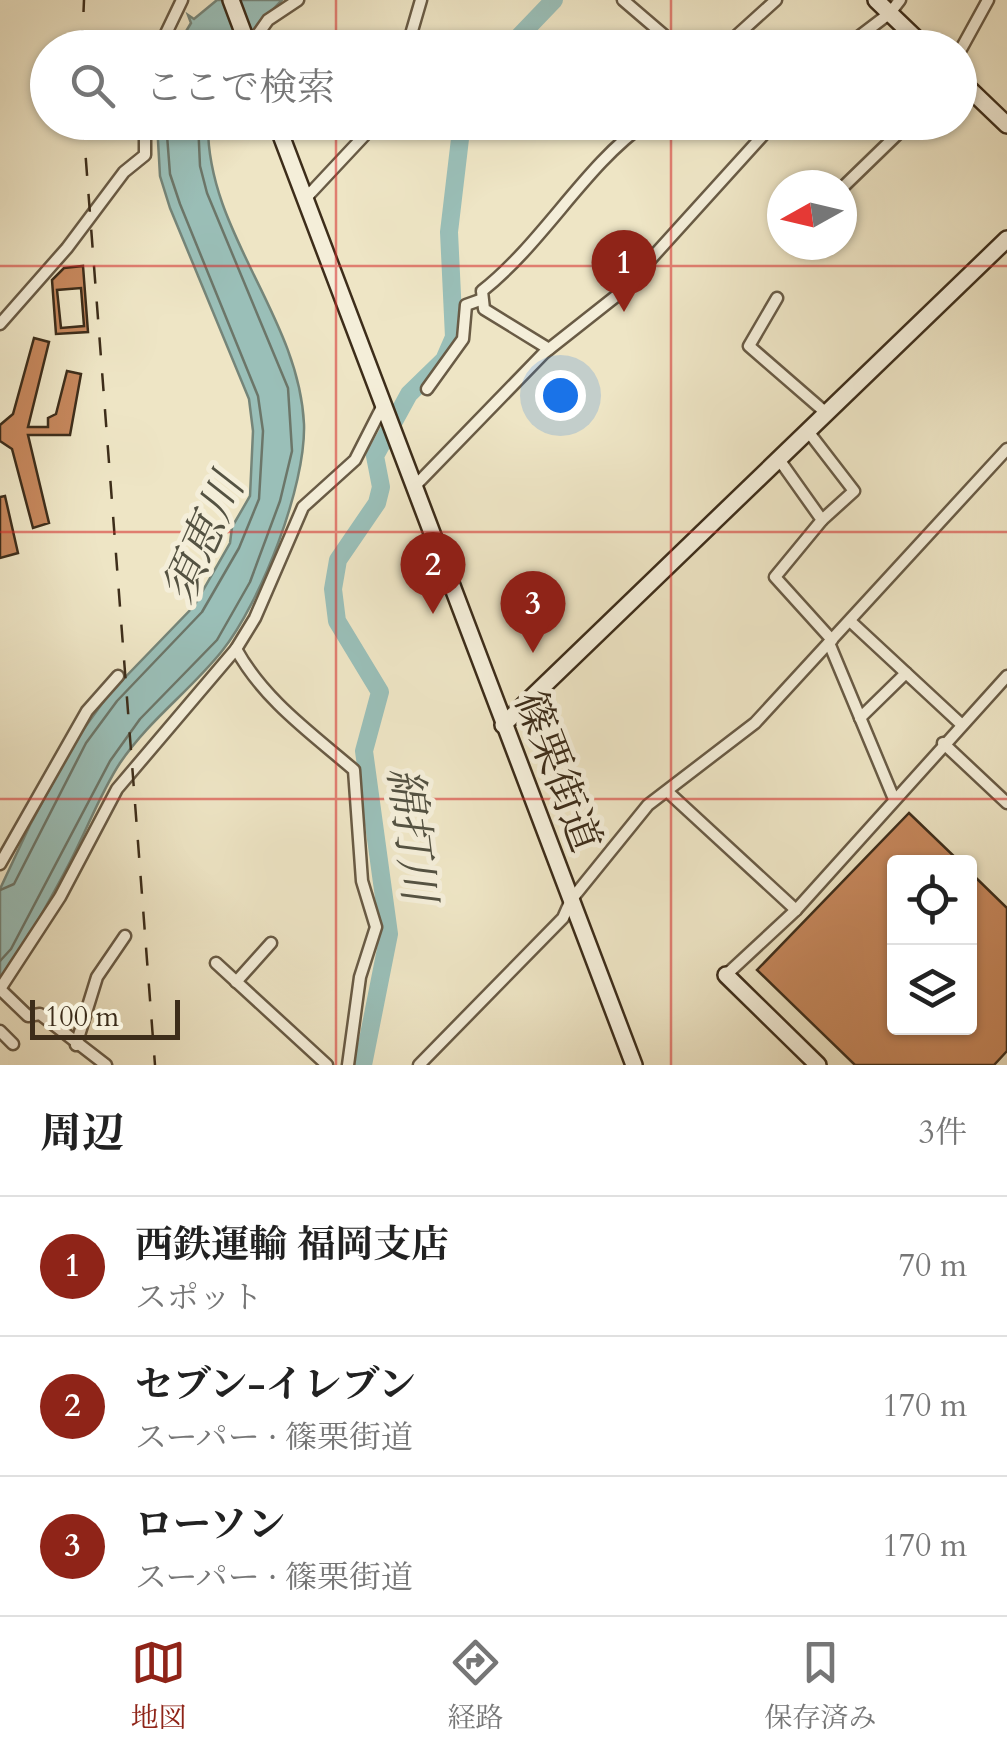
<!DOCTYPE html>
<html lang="ja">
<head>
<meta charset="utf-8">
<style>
  :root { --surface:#fff; --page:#f6f6f6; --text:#222; --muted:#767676; --line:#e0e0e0; --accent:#8f2418 }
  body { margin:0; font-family:Cardo,"Noto Serif JP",serif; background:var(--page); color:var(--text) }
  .controls { position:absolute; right:30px; bottom:30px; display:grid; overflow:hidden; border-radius:10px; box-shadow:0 2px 8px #0004 }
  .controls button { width:90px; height:90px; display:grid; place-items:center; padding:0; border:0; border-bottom:2px solid var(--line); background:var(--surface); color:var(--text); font:50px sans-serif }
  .compass { position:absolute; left:767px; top:170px; width:90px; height:90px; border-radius:50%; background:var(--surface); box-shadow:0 2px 8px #0004; rotate:262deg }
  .scale { position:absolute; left:30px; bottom:25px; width:150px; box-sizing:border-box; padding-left:10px; border:5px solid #3d2d1a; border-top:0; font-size:28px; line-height:35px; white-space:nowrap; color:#3d2d1a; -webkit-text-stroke:8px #f4eed9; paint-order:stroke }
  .you { position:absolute; left:560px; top:395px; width:35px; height:35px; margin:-25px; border:8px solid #fff; border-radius:50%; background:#1a73e8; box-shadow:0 0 0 15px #1a73e833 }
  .badge { display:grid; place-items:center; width:65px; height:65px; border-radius:50%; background:var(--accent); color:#fff; font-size:32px; font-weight:700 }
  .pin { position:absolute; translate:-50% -82px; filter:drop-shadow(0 2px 5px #0008) }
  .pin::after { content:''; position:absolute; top:52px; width:35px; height:30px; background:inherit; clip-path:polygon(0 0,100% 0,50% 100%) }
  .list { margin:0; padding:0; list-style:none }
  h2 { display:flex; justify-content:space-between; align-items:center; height:130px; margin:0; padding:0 40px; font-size:42px }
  h2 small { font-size:32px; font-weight:400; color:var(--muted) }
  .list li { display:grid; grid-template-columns:65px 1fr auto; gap:30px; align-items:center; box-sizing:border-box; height:140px; padding:0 40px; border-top:2px solid var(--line) }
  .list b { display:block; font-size:38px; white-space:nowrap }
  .list p { margin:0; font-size:32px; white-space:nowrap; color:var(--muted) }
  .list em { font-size:32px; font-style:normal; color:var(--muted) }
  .icon { flex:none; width:55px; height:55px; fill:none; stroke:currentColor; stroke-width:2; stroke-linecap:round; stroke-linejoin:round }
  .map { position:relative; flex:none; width:1007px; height:1065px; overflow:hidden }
  .search { position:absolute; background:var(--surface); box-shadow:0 2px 8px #0004; left:30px; right:30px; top:30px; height:110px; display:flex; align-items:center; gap:25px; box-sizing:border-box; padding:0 35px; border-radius:55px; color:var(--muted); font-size:38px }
  .sheet { height:550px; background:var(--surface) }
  nav { display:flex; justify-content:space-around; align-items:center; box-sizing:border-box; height:140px; border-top:2px solid var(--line); background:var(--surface); font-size:28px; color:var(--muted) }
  nav a { display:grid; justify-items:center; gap:5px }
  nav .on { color:var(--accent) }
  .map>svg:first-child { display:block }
  .water { fill:#9abfb8; stroke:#758579; stroke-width:2.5 }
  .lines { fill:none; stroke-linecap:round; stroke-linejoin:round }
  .shore { stroke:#6c7669; stroke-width:2.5 }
  .river { stroke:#9abfb8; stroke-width:18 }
  .building { fill:#c6875c; stroke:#3d2d1a; stroke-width:2.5; fill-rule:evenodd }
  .street-casing { stroke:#695b45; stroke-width:15 }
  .secondary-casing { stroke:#3d2d1a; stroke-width:20 }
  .street { stroke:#f4eed9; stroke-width:10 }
  .secondary { stroke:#f4eed9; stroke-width:15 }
  .rail { stroke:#3d2d1a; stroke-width:2.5; stroke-dasharray:18 18; stroke-linecap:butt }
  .grid { fill:none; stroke:#d62828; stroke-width:2.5; stroke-opacity:0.55 }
  .labels { text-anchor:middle; stroke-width:10; stroke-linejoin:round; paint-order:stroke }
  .street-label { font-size:42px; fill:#3d2d1a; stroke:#f4eed9 }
  .water-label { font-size:45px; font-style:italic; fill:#545242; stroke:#f4eed9 }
</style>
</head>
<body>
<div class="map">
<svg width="1007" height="1065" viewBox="0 0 1007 1065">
  <rect width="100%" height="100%" fill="#eee5c5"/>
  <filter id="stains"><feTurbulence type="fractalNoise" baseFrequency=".002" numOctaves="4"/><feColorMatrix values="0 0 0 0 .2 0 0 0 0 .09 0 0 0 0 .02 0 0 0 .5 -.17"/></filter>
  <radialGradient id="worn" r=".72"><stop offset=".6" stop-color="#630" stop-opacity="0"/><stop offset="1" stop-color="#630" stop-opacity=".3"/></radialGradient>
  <g class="water">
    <path d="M217,0h65l-45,47 -61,1 15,-25 -3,-8 6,4z"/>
    <path d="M157,123h51c-2,109 91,193 96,301 2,62 -43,178 -82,227 -32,40 -73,69 -102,112 -19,29 -32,64 -48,95 -17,34 -37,66 -54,100l-18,20v-89l30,-64 47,-87 32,-44 85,-88 36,-63 2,-16 18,-31 3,-65 -4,-32 -79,-191 -10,-32z"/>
  </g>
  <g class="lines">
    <g class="shore">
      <path d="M0,890l14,-6 72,-141 31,-42 85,-89 37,-64 20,-49 4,-68 -5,-35 -78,-192 -10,-30 -4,-52"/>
      <path d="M0,961l11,-12 99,-188 30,-42 77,-79 33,-58 30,-81 12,-50 -4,-63 -81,-195 -7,-27 -2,-44"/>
    </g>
    <g class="river">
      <path d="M508,48l46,-48"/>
      <path d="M363,1065l26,-131 -25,-183 16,-59 -43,-71 -4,-32 5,-29 39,-57 4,-16 -6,-31 34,-62 35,-34 10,-23 -5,-105 13,-110"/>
    </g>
  </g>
  <g class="building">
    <path d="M83,266l5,66 -32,2 -4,-54 12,-12zM81,288l3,38 -23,2 -4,-38z"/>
    <path d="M34,338l15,4 -21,85h20v-9l8,-4 11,-43 14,3 -11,61h-42l21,88 -16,5 -21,-79 -12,-8v-16l13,-11z"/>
    <path d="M5,496l13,57 -18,5v-61z"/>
    <path d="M909,813l51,49h-66v166h76v-156l37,36v143l-13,14h-139l-98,-95z"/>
  </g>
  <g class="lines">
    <g class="street-casing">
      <g id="street">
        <path d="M623,0l56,48"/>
        <path d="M249,47l19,-27 30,-20"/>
        <path d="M159,48l23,-48"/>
        <path d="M407,48l14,-48"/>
        <path d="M723,48l53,-48"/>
        <path d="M844,48l46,-35 10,-13"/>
        <path d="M960,51l28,-51"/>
        <path d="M842,188l68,-66"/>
        <path d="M304,200l73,-78"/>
        <path d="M777,298l-28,48 76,66"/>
        <path d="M0,324l67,-76 57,-76 21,-17v-33"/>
        <path d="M549,349l-65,-40 -2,-18c62,-49 103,-126 165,-169"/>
        <path d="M427,389l36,-50 3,-34 14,-5"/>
        <path d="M807,430l47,61 -32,29"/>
        <path d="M778,458l44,62 -47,57 57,63"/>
        <path d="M414,487l130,-134 76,-60 155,-171"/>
        <path d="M850,621l112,104"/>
        <path d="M829,643l65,156"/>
        <path d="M236,649c28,51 75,84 118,121l8,111 14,46 -16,50 -12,88"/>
        <path d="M860,718l46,-45"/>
        <path d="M943,743l64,60"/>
        <path d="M668,792l128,118"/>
        <path d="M0,864l87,-153 31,-35"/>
        <path d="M216,963l111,102"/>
        <path d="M726,975l70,-65 211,-234"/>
        <path d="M236,982l35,-39"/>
        <path d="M0,989l60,-92 57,-108 119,-140 19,-31 48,-111 52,-47 26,-51"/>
        <path d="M0,989l28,27 12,-2 66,51"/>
        <path d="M0,1031l13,13"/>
        <path d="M76,1045l21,-68 28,-41"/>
        <path d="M419,1065l144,-147 8,-18 77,-95 107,-82 252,-274"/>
      </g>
    </g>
    <g class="secondary-casing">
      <g id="secondary">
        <path d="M231,0l18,48"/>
        <path d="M876,0l50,48"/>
        <path d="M960,80l47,45"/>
        <path d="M276,122l358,943"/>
        <path d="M503,725l504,-486"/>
        <path d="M726,975l92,90"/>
      </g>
    </g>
    <use href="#street" class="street"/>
    <use href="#secondary" class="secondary"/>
    <g class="rail">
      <path d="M82,48l2,-48"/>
      <path d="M83,122l72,943"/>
    </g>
  </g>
  <path class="grid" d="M336,0v48M671,0v48M336,122v943M671,122v943M0,266h1007M0,532h1007M0,799h1007"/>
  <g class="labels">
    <g class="street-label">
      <text transform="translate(559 771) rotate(69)" y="15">篠栗街道</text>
    </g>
    <g class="water-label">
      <text transform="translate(202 538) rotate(-66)" y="16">須恵川</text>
      <text transform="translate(413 834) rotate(83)" y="16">綿打川</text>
    </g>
  </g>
  <rect width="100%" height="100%" filter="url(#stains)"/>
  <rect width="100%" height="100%" fill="url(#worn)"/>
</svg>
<div class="controls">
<button><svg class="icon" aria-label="locate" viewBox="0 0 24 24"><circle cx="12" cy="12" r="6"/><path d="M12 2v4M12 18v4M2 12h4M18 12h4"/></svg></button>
<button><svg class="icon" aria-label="layers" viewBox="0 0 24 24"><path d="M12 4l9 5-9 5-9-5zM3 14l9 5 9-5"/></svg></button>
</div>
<svg class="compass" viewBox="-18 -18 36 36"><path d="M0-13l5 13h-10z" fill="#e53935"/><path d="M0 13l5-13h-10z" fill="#767676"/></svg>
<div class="scale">100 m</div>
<div class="you"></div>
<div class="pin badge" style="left:624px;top:312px">1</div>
<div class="pin badge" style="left:433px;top:614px">2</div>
<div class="pin badge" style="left:533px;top:653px">3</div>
<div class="search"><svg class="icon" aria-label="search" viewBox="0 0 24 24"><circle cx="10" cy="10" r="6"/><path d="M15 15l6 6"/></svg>ここで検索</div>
</div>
<section class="sheet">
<h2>周辺<small>3件</small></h2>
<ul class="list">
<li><span class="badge">1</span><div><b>西鉄運輸 福岡支店</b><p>スポット</p></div><em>70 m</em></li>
<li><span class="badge">2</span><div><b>セブン-イレブン</b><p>スーパー · 篠栗街道</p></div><em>170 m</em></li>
<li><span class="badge">3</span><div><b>ローソン</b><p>スーパー · 篠栗街道</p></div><em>170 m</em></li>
</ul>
</section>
<nav>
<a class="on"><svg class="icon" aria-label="map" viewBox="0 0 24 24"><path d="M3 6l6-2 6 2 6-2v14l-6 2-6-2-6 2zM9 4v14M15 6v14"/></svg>地図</a>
<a><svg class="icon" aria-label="directions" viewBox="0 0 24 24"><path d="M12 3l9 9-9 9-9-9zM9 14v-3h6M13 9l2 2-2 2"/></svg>経路</a>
<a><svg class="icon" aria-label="saved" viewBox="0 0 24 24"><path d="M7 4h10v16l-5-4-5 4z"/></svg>保存済み</a>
</nav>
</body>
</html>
